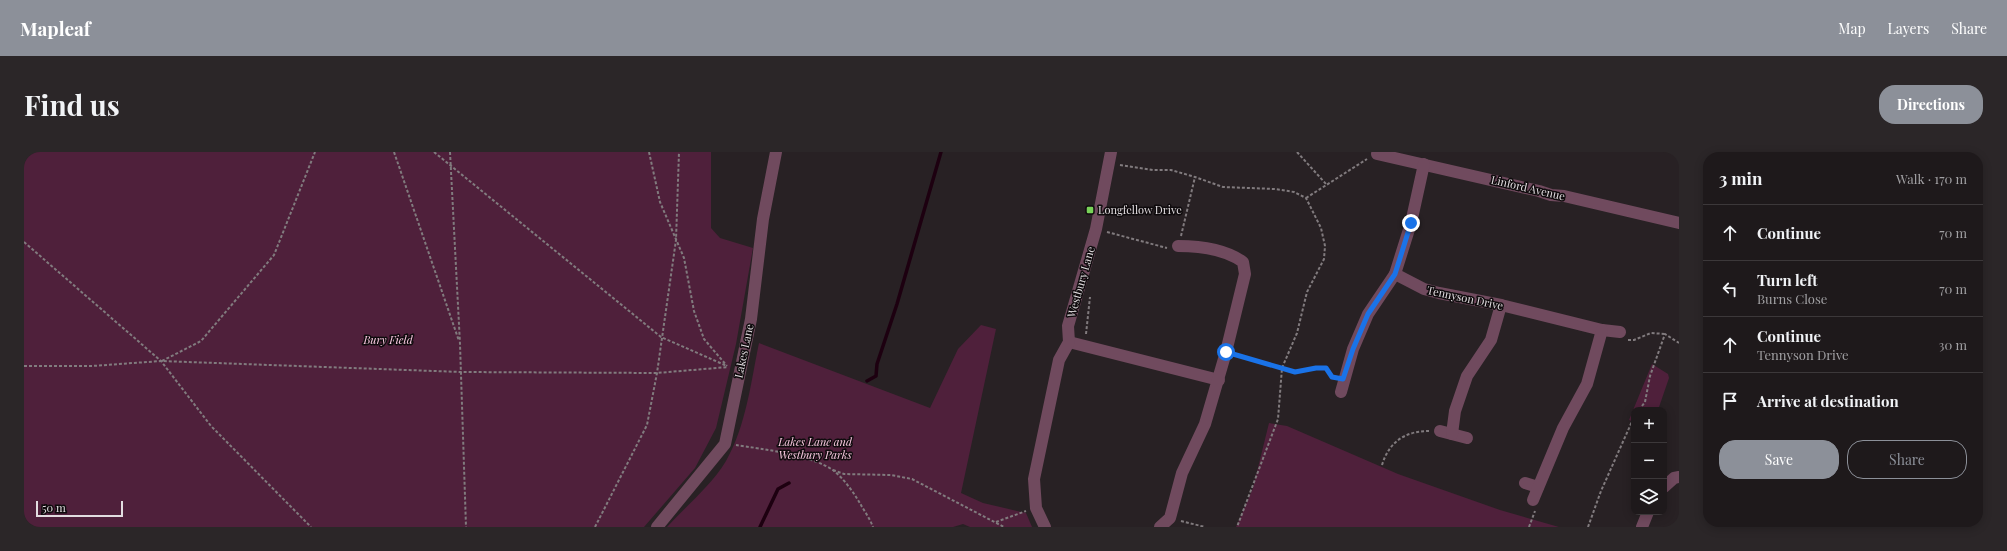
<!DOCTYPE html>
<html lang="en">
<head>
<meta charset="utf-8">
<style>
  :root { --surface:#1e191b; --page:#2b2628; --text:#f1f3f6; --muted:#a1a0a3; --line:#3c383a; --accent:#8c9099 }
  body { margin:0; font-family:"Playfair Display",serif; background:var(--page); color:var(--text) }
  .controls { position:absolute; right:12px; bottom:12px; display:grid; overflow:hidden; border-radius:8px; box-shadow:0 2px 10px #0003 }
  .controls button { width:36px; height:36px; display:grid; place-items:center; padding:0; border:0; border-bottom:1px solid var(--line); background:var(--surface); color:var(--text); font:20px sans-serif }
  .scale { position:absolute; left:12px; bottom:10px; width:87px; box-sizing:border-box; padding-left:4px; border:2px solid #e2dde0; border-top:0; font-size:11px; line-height:14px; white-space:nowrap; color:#e2dde0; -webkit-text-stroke:3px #0f0b0d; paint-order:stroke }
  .stop { position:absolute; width:12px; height:12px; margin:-9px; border:3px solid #1a73e8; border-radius:50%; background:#fff }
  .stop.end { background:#1a73e8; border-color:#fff; box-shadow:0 1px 4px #0008 }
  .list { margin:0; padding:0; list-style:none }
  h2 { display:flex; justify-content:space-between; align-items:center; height:52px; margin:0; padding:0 16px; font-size:17px }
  h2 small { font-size:13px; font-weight:400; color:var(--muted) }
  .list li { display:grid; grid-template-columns:26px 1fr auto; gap:12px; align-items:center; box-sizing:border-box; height:56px; padding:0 16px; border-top:1px solid var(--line) }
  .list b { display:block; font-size:15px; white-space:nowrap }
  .list p { margin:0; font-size:13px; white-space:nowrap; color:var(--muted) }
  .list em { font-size:13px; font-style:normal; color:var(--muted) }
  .actions { display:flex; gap:8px; padding:12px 16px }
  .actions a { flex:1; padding:9px 0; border:1px solid var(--accent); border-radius:16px; text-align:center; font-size:14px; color:var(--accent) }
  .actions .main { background:var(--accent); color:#fff }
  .icon { flex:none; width:22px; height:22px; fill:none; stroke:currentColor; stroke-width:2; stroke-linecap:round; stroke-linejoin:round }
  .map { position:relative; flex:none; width:1655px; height:375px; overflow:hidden; border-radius:16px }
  header { display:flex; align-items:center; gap:24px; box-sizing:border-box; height:56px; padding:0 20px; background:var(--accent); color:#fff }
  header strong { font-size:19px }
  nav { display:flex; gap:22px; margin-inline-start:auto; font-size:14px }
  .intro { display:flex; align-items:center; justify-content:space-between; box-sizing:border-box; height:96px; padding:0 24px }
  h1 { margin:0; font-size:28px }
  .button { padding:10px 18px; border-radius:16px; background:var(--accent); color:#fff; font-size:14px; font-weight:700 }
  main { display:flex; gap:24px; padding:0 24px }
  aside { flex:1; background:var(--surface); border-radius:16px; box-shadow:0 2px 10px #0003 }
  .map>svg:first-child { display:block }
  .green { fill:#4f203b }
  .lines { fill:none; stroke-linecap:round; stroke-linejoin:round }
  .stream { stroke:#1d0010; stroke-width:3.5 }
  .path { stroke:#817b7e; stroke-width:2; stroke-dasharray:3 2; stroke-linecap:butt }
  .street { stroke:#704a5e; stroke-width:12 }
  .route { stroke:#1a73e8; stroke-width:5 }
  .poi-dot { fill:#78d258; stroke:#0f0b0d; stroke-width:1.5 }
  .labels { text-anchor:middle; stroke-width:3; stroke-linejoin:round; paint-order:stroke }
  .street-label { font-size:11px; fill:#e2dde0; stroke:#0f0b0d }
  .poi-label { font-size:11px; fill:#e2dde0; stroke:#0f0b0d; text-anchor:start }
  .park-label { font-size:11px; font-style:italic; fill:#fccbe3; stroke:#0f0b0d }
</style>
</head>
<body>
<header>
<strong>Mapleaf</strong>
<nav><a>Map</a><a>Layers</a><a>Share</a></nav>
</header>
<div class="intro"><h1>Find us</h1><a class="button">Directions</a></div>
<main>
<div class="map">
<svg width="1655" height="375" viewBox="0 0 1655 375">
  <rect width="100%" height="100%" fill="#282124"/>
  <g class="green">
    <path d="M0,0h687v76l9,10 33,10 -17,96 -20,84 -21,40 -51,59h-620z"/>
    <path d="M957,173l15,4 -35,164 22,10 43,10 6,14h-62l-7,-3 -10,3h-286c19,-21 44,-41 59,-66 20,-35 25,-79 33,-118l171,65 28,-59z"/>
    <path d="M1628,212l16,10 1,4 -11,32h-24v12l-5,-2z"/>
    <path d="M1245,271l18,3 111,48 102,36 59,17h-323l17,-39z"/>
  </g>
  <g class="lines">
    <g class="stream">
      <path d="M843,229l9,-5 1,-12 20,-60 44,-152"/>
      <path d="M736,375l18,-38 11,-6"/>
    </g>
    <g class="path">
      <path d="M370,0l65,189"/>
      <path d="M410,0l227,185 66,29"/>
      <path d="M426,0l10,192 6,183"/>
      <path d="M625,0l11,50 24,56 10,53 10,28 23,27"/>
      <path d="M1273,0l29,32"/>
      <path d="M1096,13l33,5h18l24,7 28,10 52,2 19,3 12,6 15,30 4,18 -1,13 -17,33 -10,41 -15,35 -4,51 -41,108"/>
      <path d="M1282,46l61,-39"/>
      <path d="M1083,80l60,16"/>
      <path d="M1157,84l14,-59"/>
      <path d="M0,90l137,119 50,65 100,101"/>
      <path d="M1062,182l4,-37"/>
      <path d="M1604,188h6l17,-7 14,1"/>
      <path d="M1213,203l58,17 21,-4h10l6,9"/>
      <path d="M138,209l39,-20 73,-86 41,-103"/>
      <path d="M0,214h68l69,-5 300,11 196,1 71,-6"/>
      <path d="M1615,258l6,-8 5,-26 15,-42 14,9"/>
      <path d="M712,293c26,4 77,10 98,26 11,9 20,22 27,34 4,7 9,14 12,22"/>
      <path d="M1358,313c7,-23 23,-34 47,-34"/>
      <path d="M809,318l11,4 47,1 21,4 92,48"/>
      <path d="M1157,369l24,6"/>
      <path d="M972,370l30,-11"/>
      <path d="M571,375l52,-102 10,-52 19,-133 3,-88"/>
      <path d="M1505,375l6,-16"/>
      <path d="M1564,375l13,-36 33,-74"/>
    </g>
    <g class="street">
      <path d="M1353,2l162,37 12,4 13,1 115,27"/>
      <path d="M1371,122l29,15 15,4 62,12 101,25 18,2"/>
      <path d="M1045,190l150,38"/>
      <path d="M1317,240l12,-43 15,-35 27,-40 16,-51 13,-59"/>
      <path d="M1416,279l27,7"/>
      <path d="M1428,282l3,-23 12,-35 24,-36 10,-35"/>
      <path d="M1501,331l13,4"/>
      <path d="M1640,335l10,-9 5,-1"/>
      <path d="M1509,348l30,-72 24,-44 15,-54"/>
      <path d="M633,375l68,-83 26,-125 12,-100 13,-67"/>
      <path d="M1021,375l-9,-19 -2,-29 25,-119 10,-18 -1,-16 28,-97 15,-77"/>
      <path d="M1136,375l10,-9 12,-45 23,-49 21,-72 19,-78 -2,-12c-18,-13 -43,-16 -65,-16"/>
      <path d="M1618,375l6,-15"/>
    </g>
  </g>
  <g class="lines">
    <path class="route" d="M1202,200l69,20 21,-4h10l6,9 11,2 10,-30 15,-35 27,-40 16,-51"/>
  </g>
  <rect class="poi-dot" x="1062" y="54" width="8" height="8" rx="2"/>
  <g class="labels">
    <g class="street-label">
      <text transform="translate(1504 36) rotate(13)" y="4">Linford Avenue</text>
      <text transform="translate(1057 130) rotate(-74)" y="4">Westbury Lane</text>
      <text transform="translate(1441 146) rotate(12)" y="4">Tennyson Drive</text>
      <text transform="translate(720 199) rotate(-78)" y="4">Lakes Lane</text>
    </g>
    <g class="poi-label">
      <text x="1074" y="62">Longfellow Drive</text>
    </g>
    <g class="park-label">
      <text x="364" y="192">Bury Field</text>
      <text x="791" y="294">Lakes Lane and<tspan x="791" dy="13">Westbury Parks</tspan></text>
    </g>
  </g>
</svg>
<div class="controls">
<button>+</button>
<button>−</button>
<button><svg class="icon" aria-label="layers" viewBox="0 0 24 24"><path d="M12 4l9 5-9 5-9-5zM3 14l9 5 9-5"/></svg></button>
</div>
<div class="scale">50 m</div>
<div class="stop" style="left:1202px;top:200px"></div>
<div class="stop end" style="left:1387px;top:71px"></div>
</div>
<aside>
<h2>3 min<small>Walk · 170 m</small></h2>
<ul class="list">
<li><svg class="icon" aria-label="ahead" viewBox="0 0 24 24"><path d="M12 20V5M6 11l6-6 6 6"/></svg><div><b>Continue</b></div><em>70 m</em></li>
<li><svg class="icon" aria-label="left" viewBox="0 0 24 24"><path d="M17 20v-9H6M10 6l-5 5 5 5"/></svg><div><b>Turn left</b><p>Burns Close</p></div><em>70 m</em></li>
<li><svg class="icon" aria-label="ahead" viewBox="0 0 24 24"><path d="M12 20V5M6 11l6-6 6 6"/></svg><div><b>Continue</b><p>Tennyson Drive</p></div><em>30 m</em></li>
<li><svg class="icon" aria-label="arrive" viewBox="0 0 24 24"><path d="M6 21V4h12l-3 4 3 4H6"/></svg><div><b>Arrive at destination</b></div></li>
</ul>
<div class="actions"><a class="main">Save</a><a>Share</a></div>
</aside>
</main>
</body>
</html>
